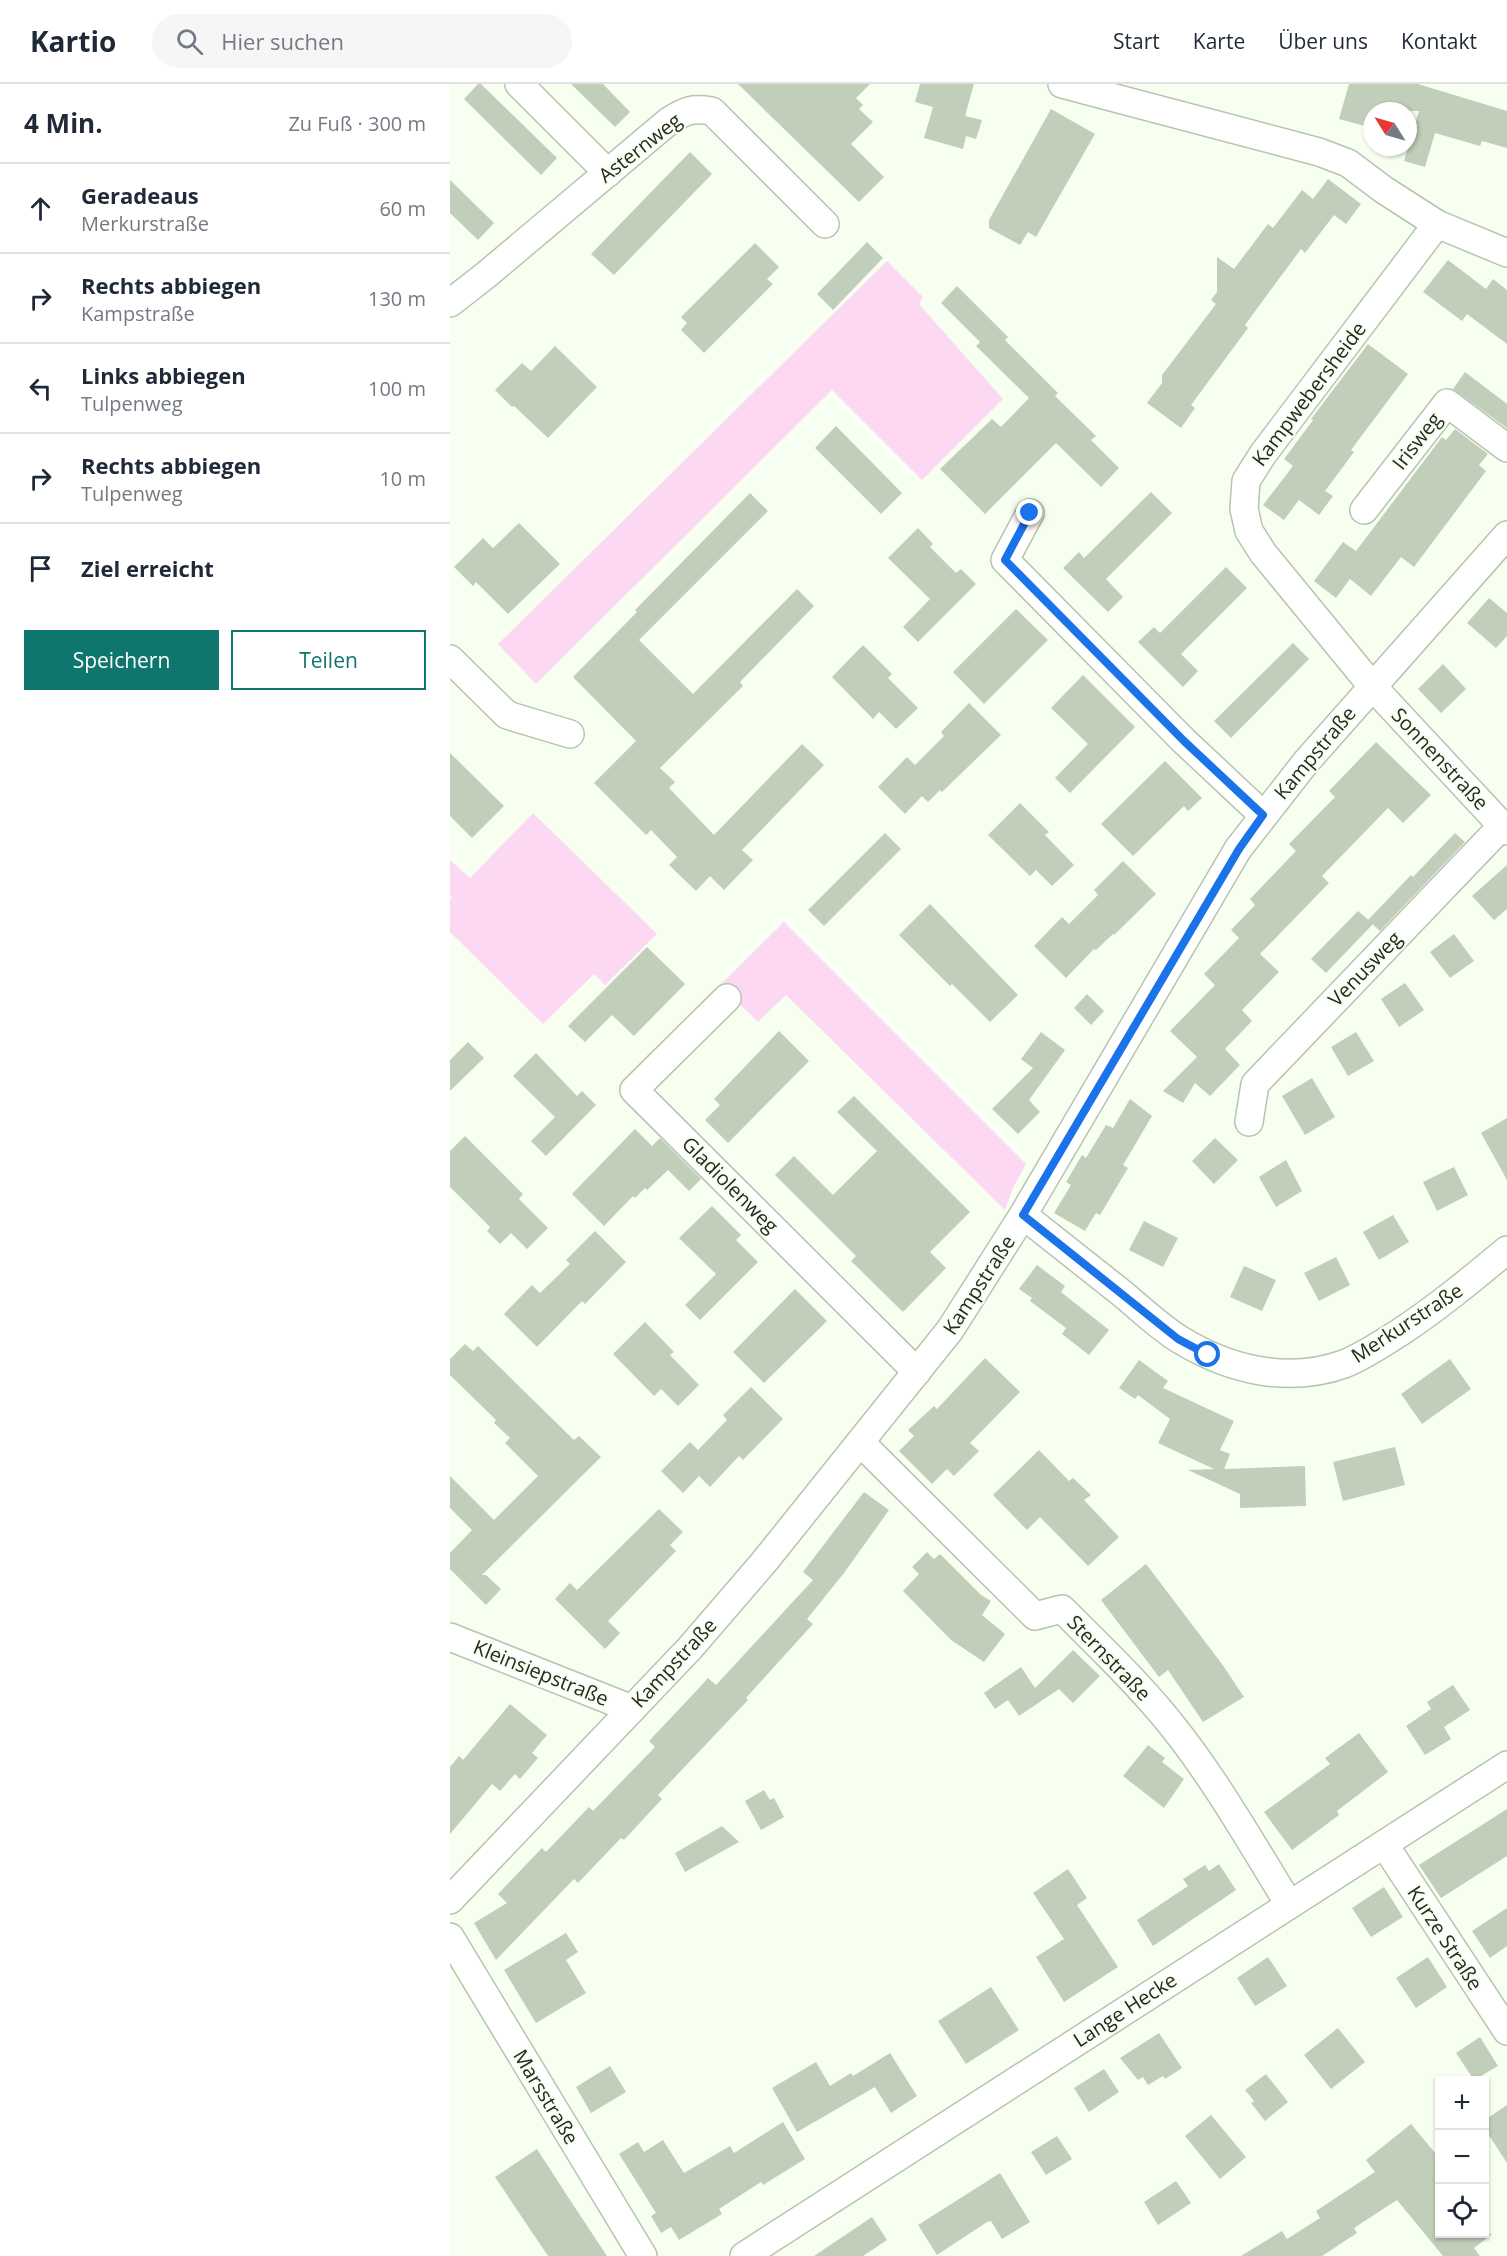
<!DOCTYPE html>
<html lang="de">
<head>
<meta charset="utf-8">
<style>
  :root { --surface:#fff; --page:#f6f6f7; --text:#1f2937; --muted:#747a83; --line:#e0e1e3; --accent:#0f766e }
  body { margin:0; font-family:"Open Sans",sans-serif; background:var(--page); color:var(--text) }
  .controls { position:absolute; right:18px; bottom:18px; display:grid; overflow:hidden; border-radius:0px; box-shadow:0 2px 4px #0004 }
  .controls button { width:54px; height:54px; display:grid; place-items:center; padding:0; border:0; border-bottom:2px solid var(--line); background:var(--surface); color:var(--text); font:30px sans-serif }
  .compass { position:absolute; left:913px; top:18px; width:54px; height:54px; border-radius:50%; background:var(--surface); box-shadow:0 2px 4px #0004; rotate:307deg }
  .stop { position:absolute; width:18px; height:18px; margin:-14px; border:4px solid #1a73e8; border-radius:50%; background:#fff }
  .stop.end { background:#1a73e8; border-color:#fff; box-shadow:0 2px 6px #0008 }
  .list { margin:0; padding:0; list-style:none }
  h2 { display:flex; justify-content:space-between; align-items:center; height:78px; margin:0; padding:0 24px; font-size:26px }
  h2 small { font-size:20px; font-weight:400; color:var(--muted) }
  .list li { display:grid; grid-template-columns:39px 1fr auto; gap:18px; align-items:center; box-sizing:border-box; height:90px; padding:0 24px; border-top:2px solid var(--line) }
  .list b { display:block; font-size:22px; white-space:nowrap }
  .list p { margin:0; font-size:20px; white-space:nowrap; color:var(--muted) }
  .list em { font-size:20px; font-style:normal; color:var(--muted) }
  .actions { display:flex; gap:12px; padding:18px 24px }
  .actions a { flex:1; padding:14px 0; border:2px solid var(--accent); border-radius:0px; text-align:center; font-size:21px; color:var(--accent) }
  .actions .main { background:var(--accent); color:#fff }
  .icon { flex:none; width:33px; height:33px; fill:none; stroke:currentColor; stroke-width:2; stroke-linecap:round; stroke-linejoin:round }
  .map { position:relative; flex:none; width:1057px; height:2172px; overflow:hidden }
  header { display:flex; align-items:center; gap:36px; box-sizing:border-box; height:84px; padding:0 30px; background:var(--surface); border-bottom:2px solid var(--line) }
  header strong { font-size:28px }
  nav { display:flex; gap:33px; margin-inline-start:auto; font-size:21px }
  .search { width:420px; height:54px; background:var(--page); display:flex; align-items:center; gap:15px; box-sizing:border-box; padding:0 21px; border-radius:33px; color:var(--muted); font-size:22px }
  main { display:flex }
  aside { flex:1; background:var(--surface) }
  .map>svg:first-child { display:block }
  .green { fill:#fcd8f3 }
  .building { fill:#c1ceb9 }
  .lines { fill:none; stroke-linecap:round; stroke-linejoin:round }
  .minor-casing { stroke:#b7c4ae; stroke-width:30 }
  .minor { stroke:#fff; stroke-width:27 }
  .route { stroke:#1a73e8; stroke-width:8 }
  .labels { text-anchor:middle; stroke-width:4.5; stroke-linejoin:round; paint-order:stroke }
  .street-label { font-size:20px; fill:#252a22; stroke:#f7fff1 }
</style>
</head>
<body>
<header>
<strong>Kartio</strong>
<div class="search"><svg class="icon" aria-label="search" viewBox="0 0 24 24"><circle cx="10" cy="10" r="6"/><path d="M15 15l6 6"/></svg>Hier suchen</div>
<nav><a>Start</a><a>Karte</a><a>Über uns</a><a>Kontakt</a></nav>
</header>
<main>
<aside>
<h2>4 Min.<small>Zu Fuß · 300 m</small></h2>
<ul class="list">
<li><svg class="icon" aria-label="ahead" viewBox="0 0 24 24"><path d="M12 20V5M6 11l6-6 6 6"/></svg><div><b>Geradeaus</b><p>Merkurstraße</p></div><em>60 m</em></li>
<li><svg class="icon" aria-label="right" viewBox="0 0 24 24"><path d="M7 20v-9h11M14 6l5 5-5 5"/></svg><div><b>Rechts abbiegen</b><p>Kampstraße</p></div><em>130 m</em></li>
<li><svg class="icon" aria-label="left" viewBox="0 0 24 24"><path d="M17 20v-9H6M10 6l-5 5 5 5"/></svg><div><b>Links abbiegen</b><p>Tulpenweg</p></div><em>100 m</em></li>
<li><svg class="icon" aria-label="right" viewBox="0 0 24 24"><path d="M7 20v-9h11M14 6l5 5-5 5"/></svg><div><b>Rechts abbiegen</b><p>Tulpenweg</p></div><em>10 m</em></li>
<li><svg class="icon" aria-label="arrive" viewBox="0 0 24 24"><path d="M6 21V4h12l-3 4 3 4H6"/></svg><div><b>Ziel erreicht</b></div></li>
</ul>
<div class="actions"><a class="main">Speichern</a><a>Teilen</a></div>
</aside>
<div class="map">
<svg width="1057" height="2172" viewBox="0 0 1057 2172">
  <rect width="100%" height="100%" fill="#f7fff1"/>
  <g class="green">
    <path d="M437,177l36,36 -4,7 84,95 -81,81 -90,-90 -296,294 -38,-40z"/>
    <path d="M83,729l124,121 -52,51 -11,-11 -51,50 -93,-92v-33l2,-2 -2,-2v-35l20,18z"/>
    <path d="M334,838l242,242 -13,24 -8,22 -219,-215 -28,27 -38,-37z"/>
  </g>
  <g class="building">
    <path d="M28,0h3l76,74 -16,17 -77,-76z"/>
    <path d="M121,0h32l27,28 -15,15z"/>
    <path d="M288,0h132l-14,14 7,7 -4,4 14,13 -22,22 33,33 -25,25z"/>
    <path d="M470,0h54l-9,32 17,4 -6,19 -10,-3 -3,13 -39,-11 9,-31 -18,-5z"/>
    <path d="M899,0h69l89,27v37l-25,-7 -2,5 -45,-13 -10,34 -21,-6 15,-50h-47v17l-33,-9z"/>
    <path d="M601,25l44,25 -59,103 -8,-5 -8,13 -31,-17v-8z"/>
    <path d="M240,68l22,22 -98,101 -23,-21z"/>
    <path d="M878,95l33,25 -15,20 -12,-9 -29,38 -4,-4 -56,76 3,3 -57,77 4,3 -14,20 -34,-25 15,-20v-8l54,-71 -5,-4 6,-8v-35l17,12 34,-45 5,4 29,-38 11,9z"/>
    <path d="M0,96l44,43 -16,17 -28,-27z"/>
    <path d="M417,158l16,16 -50,52 -16,-16z"/>
    <path d="M305,159l24,24 -12,12 6,5 -69,69 -23,-23 6,-7 -6,-6z"/>
    <path d="M998,176l38,29 7,-10 14,11v54l-40,-30 -5,7 -39,-29z"/>
    <path d="M507,202l51,51 -3,3 53,53 -3,3 41,40 -5,4 28,28 -18,19 -45,-44 -71,71 -45,-45 52,-50 9,8 28,-29 -53,-52 4,-4 -39,-39z"/>
    <path d="M918,260l40,30 -57,76 3,2 -29,39 8,5 -14,19 -20,-15 -15,20 -21,-15 30,-39 -9,-7 29,-39 -2,-1z"/>
    <path d="M105,262l42,41 -49,51 -34,-32 -2,1 -17,-17 27,-27 9,8z"/>
    <path d="M1015,288l42,32v24l-54,-39z"/>
    <path d="M386,342l66,67 -21,21 -66,-66z"/>
    <path d="M1005,345l33,25 -9,11 7,6 -72,96 -13,-10 -30,39 -21,-17 -14,19 -22,-17 29,-39 13,9 86,-114 4,3z"/>
    <path d="M701,408l21,21 -66,66 17,18 -15,15 -45,-44 16,-16 5,6z"/>
    <path d="M300,409l18,18 -129,129 54,54 104,-105 17,17 -74,76 3,4 -83,82 15,14 -6,6 45,47 88,-91 22,21 -82,85 11,10 -29,30 -14,-14 -14,15 -27,-26 8,-8 -26,-27 -5,5 -52,-52 42,-42 -63,-64 64,-65 -2,-2z"/>
    <path d="M69,439l41,41 -52,50 -32,-32 -3,4 -19,-19 29,-29 10,10z"/>
    <path d="M468,444l15,16 -3,3 26,26 5,-4 15,15 -58,58 -15,-15 27,-28 -42,-41z"/>
    <path d="M776,483l21,21 -66,66 17,17 -15,16 -45,-45 16,-15 6,6z"/>
    <path d="M1039,514l18,15v23l-11,12 -29,-25z"/>
    <path d="M566,525l32,31 -64,64 -31,-32z"/>
    <path d="M843,559l16,16 -78,79 -17,-17z"/>
    <path d="M413,561l29,29 -4,4 30,30 -22,21 -17,-17 -6,7 -41,-42z"/>
    <path d="M993,580l23,25 -25,24 -23,-24z"/>
    <path d="M633,591l52,52 -65,66 -15,-15 33,-34 -37,-36z"/>
    <path d="M519,619l32,32 -59,57 -2,-2 -12,12 -6,-6 -17,18 -27,-27 29,-30 8,8 29,-29 -3,-4z"/>
    <path d="M926,658l55,53 -28,28 -15,-15 -66,68 7,7 -69,71 19,18 -37,38 10,11 -27,28 15,16 -30,31 -15,-13 -12,20 -20,-12 34,-34 -27,-26 45,-46 -11,-11 35,-36 -8,-8 24,-25 -5,-6 46,-48 -7,-7 46,-47 -6,-6z"/>
    <path d="M0,669l54,53 -32,32 -22,-22z"/>
    <path d="M715,677l37,37 -14,13 -4,-5 -51,50 -32,-32z"/>
    <path d="M570,719l29,29 -4,3 29,30 -22,21 -16,-16 -6,6 -42,-41z"/>
    <path d="M435,749l16,16 -77,77 -16,-16z"/>
    <path d="M1005,749l10,9 -43,45 -9,-10z"/>
    <path d="M673,777l33,33 -42,41 -1,-1 -17,16 -2,-1 -28,29 -32,-32 28,-29 7,7 29,-29 -4,-5z"/>
    <path d="M1057,781v44l-13,11 -22,-24z"/>
    <path d="M961,791l11,12 -42,44 -12,-11z"/>
    <path d="M480,820l88,91 -28,27 -38,-38 -2,2 -51,-51z"/>
    <path d="M908,827l15,13 -47,49 -15,-14z"/>
    <path d="M1004,850l20,27 -24,17 -20,-26z"/>
    <path d="M197,863l38,37 -51,52 -22,-21 -27,27 -17,-16z"/>
    <path d="M955,899l19,27 -25,17 -18,-28z"/>
    <path d="M637,910l17,17 -13,14 -17,-17z"/>
    <path d="M329,947l30,30 -81,82 -23,-23 15,-15 -6,-6z"/>
    <path d="M591,948l24,18 -36,50 11,12 -22,22 -26,-25 41,-41 -12,-9z"/>
    <path d="M906,948l18,29 -26,15 -17,-29z"/>
    <path d="M18,958l16,16 -34,33v-31z"/>
    <path d="M86,969l41,43 5,-5 14,14 -50,51 -15,-15 24,-24 -42,-41z"/>
    <path d="M862,994l23,39 -30,18 -23,-39z"/>
    <path d="M404,1012l116,116 -40,40 16,16 -43,44 -52,-51 5,-5 -81,-81 19,-19 39,39 44,-44 -40,-39z"/>
    <path d="M680,1015l22,17 -29,49 5,3 -28,47 -4,-2 -11,18 -31,-18 17,-28 -5,-3 16,-27 4,3 20,-33 7,3z"/>
    <path d="M1057,1034v62l-26,-47z"/>
    <path d="M185,1045l17,17 8,-8 41,41 -12,12 -21,-21 -21,20 -2,-2 -10,10 -2,-2 -29,30 -32,-32z"/>
    <path d="M15,1052l58,58 -4,5 29,29 -21,21 -16,-16 -11,11 -13,-13 3,-4 -40,-40v-36z"/>
    <path d="M765,1054l23,22 -24,24 -22,-23z"/>
    <path d="M836,1076l16,31 -26,16 -17,-30z"/>
    <path d="M1004,1083l14,28 -31,16 -14,-29z"/>
    <path d="M262,1122l29,29 -5,5 22,22 -58,58 -15,-15 31,-31 -37,-36z"/>
    <path d="M943,1131l16,27 -30,18 -16,-28z"/>
    <path d="M694,1137l34,17 -15,29 -34,-17z"/>
    <path d="M145,1147l31,31 -41,42 -3,-3 -45,46 -33,-33 28,-29 8,8 30,-29 -4,-4z"/>
    <path d="M886,1173l14,28 -31,16 -15,-28z"/>
    <path d="M587,1181l28,21 -4,6 48,38 -20,25 -27,-21 4,-6 -36,-27 2,-3 -13,-9z"/>
    <path d="M794,1182l32,14 -14,31 -32,-14z"/>
    <path d="M345,1205l32,32 -63,62 -31,-31z"/>
    <path d="M195,1238l29,30 -4,3 29,30 -21,21 -17,-17 -7,7 -41,-42z"/>
    <path d="M15,1260l8,7 5,-5 96,94 5,-4 22,21 -119,118h4l15,14 -15,16 -36,-36v-16l22,-23 -22,-22v-32l44,44 44,-44 -33,-33 5,-5 -16,-15 2,-3 -46,-45v-16z"/>
    <path d="M535,1274l35,34 -50,51 9,8 -25,25 -7,-7 -15,15 -33,-33 15,-15 -6,-6 26,-24 3,3z"/>
    <path d="M1000,1275l21,30 -49,35 -21,-30z"/>
    <path d="M689,1276l29,21 -5,7 71,33 -14,29 10,4 -6,15 81,-3 1,40 -66,2v-14l-52,-24 26,-1 -56,-26 12,-24 -32,-24 -3,4 -16,-11z"/>
    <path d="M301,1303l32,32 -40,41 -4,-4 -29,31 -11,-11 -16,17 -22,-22 29,-29 8,8 29,-30 -4,-5z"/>
    <path d="M945,1363l10,38 -62,16 -10,-39z"/>
    <path d="M589,1366l30,31 4,-3 18,17 -7,5 35,37 -31,29 -48,-49 -13,13 -34,-35z"/>
    <path d="M414,1408l25,18 -45,63 -37,46 6,5 -67,74 2,2 -90,95 4,4 -38,41 -3,-2 -43,45 -4,-4 -78,81 -22,-37 33,-20 -9,-9 44,-46 4,4 43,-45 4,4 62,-64 -6,-6 51,-54 8,-9 8,7 97,-105 -10,-8z"/>
    <path d="M209,1425l24,23 -13,13 6,6 -68,70 12,12 -15,16 -50,-50 15,-16 7,7z"/>
    <path d="M477,1468l7,7 6,-5 41,41 10,6 -9,14 23,19 -21,28 -33,-22 -48,-49 16,-17 -7,-7z"/>
    <path d="M696,1480l76,100 22,33 -41,25 -35,-52 -9,7 -58,-77z"/>
    <path d="M623,1566l27,26 -27,27 -14,-14 -40,27 -11,-16 -13,9 -11,-16 37,-26 14,21z"/>
    <path d="M1003,1601l17,25 -26,17 7,12 -26,16 -19,-29 25,-17 -4,-7z"/>
    <path d="M60,1620l37,31 -15,18 6,5 -18,21 -5,-5 -15,17 -8,-7 -42,50v-67l9,-11 4,4z"/>
    <path d="M909,1649l29,39 -51,39 2,4 -47,35 -28,-38 66,-48 -5,-6z"/>
    <path d="M698,1661l17,13 -3,4 22,17 -20,29 -41,-32z"/>
    <path d="M314,1706l6,10 4,-2 10,19 -23,13 -16,-29z"/>
    <path d="M1057,1725v47l-66,42 -22,-33z"/>
    <path d="M272,1742l17,16 -54,30 -10,-19z"/>
    <path d="M769,1780l17,26 -83,56 -16,-26 51,-34 -5,-7 22,-14 4,6z"/>
    <path d="M618,1785l19,29 -10,7 41,62 -54,35 -28,-45 28,-18 -31,-46z"/>
    <path d="M934,1803l19,30 -32,20 -19,-29z"/>
    <path d="M1057,1824v38l-17,12 -18,-27z"/>
    <path d="M116,1849l12,19 -12,8 20,33 -50,30 -32,-53z"/>
    <path d="M818,1873l19,29 -32,20 -18,-28z"/>
    <path d="M978,1873l19,30 -31,21 -20,-30z"/>
    <path d="M541,1903l28,43 -53,34 -28,-43z"/>
    <path d="M888,1944l27,34 -34,27 -27,-34z"/>
    <path d="M709,1949l23,35 -17,11 -2,-3 -15,9 -5,-8 -5,3 -18,-22z"/>
    <path d="M1030,1953l18,29 -24,14 -18,-27z"/>
    <path d="M440,1969l27,43 -26,17 -16,-26 -78,45 -25,-44 44,-26 14,24 21,-13 2,3z"/>
    <path d="M160,1982l16,26 -35,21 -15,-26z"/>
    <path d="M654,1985l15,23 -30,20 -15,-24z"/>
    <path d="M816,1990l22,28 -23,19 -14,-18 3,-2 -9,-11z"/>
    <path d="M1057,2021v58l-22,-34v-9z"/>
    <path d="M761,2031l35,42 -26,22 -35,-43z"/>
    <path d="M333,2038l22,37 -42,26 -2,-3 -42,27 3,5 -43,26 -8,-13 -10,6 -10,-17 5,-3 -37,-59 19,-12 6,10 19,-12 21,33 46,-27 4,7z"/>
    <path d="M961,2040l29,35v75h52l-18,14 6,8h-37l-46,-56 -43,28 3,5 -35,23h-81l41,-25 5,8 33,-21 -4,-7 59,-39 -9,-12z"/>
    <path d="M607,2052l15,23 -26,16 -15,-23z"/>
    <path d="M87,2065l31,48 39,59h-59l-53,-79z"/>
    <path d="M550,2089l30,49 -28,17 -11,-18 -4,1 -50,33 -19,-30z"/>
    <path d="M726,2097l15,22 -33,22 -14,-23z"/>
    <path d="M422,2133l15,23 -24,16h-49z"/>
  </g>
  <g class="lines">
    <g class="minor-casing">
      <g id="minor">
        <path d="M69,0l89,89"/>
        <path d="M612,0l257,68 29,11 36,27 53,34 70,29"/>
        <path d="M987,140l-174,230 -17,27 -2,28 5,22 14,22 109,133 135,145"/>
        <path d="M0,219l36,-28 183,-154c17,-11 23,-13 43,-10l113,113"/>
        <path d="M914,426l83,-107 60,45"/>
        <path d="M580,429l-25,47 179,181 79,74"/>
        <path d="M0,575l57,56 63,19"/>
        <path d="M277,914l-93,92 283,282"/>
        <path d="M799,1038l6,-38 247,-258"/>
        <path d="M573,1131c32,25 64,51 96,76 20,16 39,35 60,48 50,31 109,45 165,25 20,-8 37,-20 55,-31 38,-25 73,-54 108,-83"/>
        <path d="M411,1359l174,173 27,-7c35,35 72,70 104,109 47,57 84,123 123,186"/>
        <path d="M0,1553l182,72"/>
        <path d="M934,1760l123,187"/>
        <path d="M0,1816l240,-252 74,-86 186,-232 73,-115 215,-366 68,-87 201,-227"/>
        <path d="M0,1853l193,319"/>
        <path d="M294,2172l763,-491"/>
      </g>
    </g>
    <use href="#minor" class="minor"/>
  </g>
  <g class="lines">
    <path class="route" d="M580,429l-25,47 179,181 79,74 -24,34 -216,366 155,124 30,16"/>
  </g>
  <g class="labels">
    <g class="street-label">
      <text transform="translate(190 64) rotate(-38)" y="7">Asternweg</text>
      <text transform="translate(859 310) rotate(-53)" y="7">Kampwebersheide</text>
      <text transform="translate(967 357) rotate(-52)" y="7">Irisweg</text>
      <text transform="translate(865 669) rotate(-50)" y="7">Kampstraße</text>
      <text transform="translate(990 675) rotate(47)" y="7">Sonnenstraße</text>
      <text transform="translate(915 885) rotate(-46)" y="7">Venusweg</text>
      <text transform="translate(280 1101) rotate(45)" y="7">Gladiolenweg</text>
      <text transform="translate(529 1201) rotate(-57)" y="7">Kampstraße</text>
      <text transform="translate(957 1239) rotate(-33)" y="7">Merkurstraße</text>
      <text transform="translate(659 1574) rotate(46)" y="7">Sternstraße</text>
      <text transform="translate(224 1579) rotate(-47)" y="7">Kampstraße</text>
      <text transform="translate(91 1589) rotate(22)" y="7">Kleinsiepstraße</text>
      <text transform="translate(995 1854) rotate(57)" y="7">Kurze Straße</text>
      <text transform="translate(675 1926) rotate(-33)" y="7">Lange Hecke</text>
      <text transform="translate(96 2013) rotate(59)" y="7">Marsstraße</text>
    </g>
  </g>
</svg>
<div class="controls">
<button>+</button>
<button>−</button>
<button><svg class="icon" aria-label="locate" viewBox="0 0 24 24"><circle cx="12" cy="12" r="6"/><path d="M12 2v4M12 18v4M2 12h4M18 12h4"/></svg></button>
</div>
<svg class="compass" viewBox="-18 -18 36 36"><path d="M0-13l5 13h-10z" fill="#e53935"/><path d="M0 13l5-13h-10z" fill="#747a83"/></svg>
<div class="stop" style="left:758px;top:1271px"></div>
<div class="stop end" style="left:580px;top:429px"></div>
</div>
</main>
</body>
</html>
